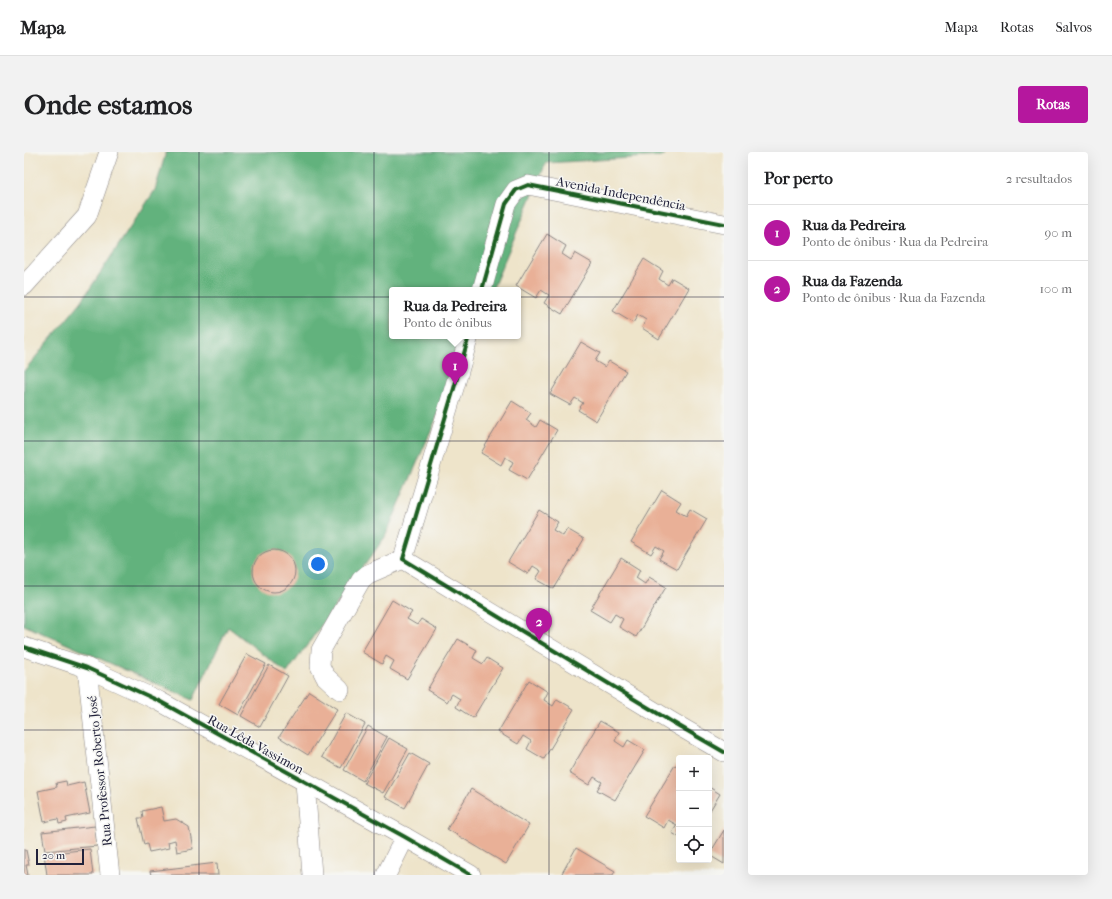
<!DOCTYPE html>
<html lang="pt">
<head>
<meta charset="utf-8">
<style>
  :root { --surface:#fff; --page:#f2f2f2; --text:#202124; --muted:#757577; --line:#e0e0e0; --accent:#b5179e }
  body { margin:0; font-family:"IM FELL French Canon",serif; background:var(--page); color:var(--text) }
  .controls { position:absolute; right:12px; bottom:12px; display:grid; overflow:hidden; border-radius:4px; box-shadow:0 4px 16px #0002 }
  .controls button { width:36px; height:36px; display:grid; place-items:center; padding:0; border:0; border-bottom:1px solid var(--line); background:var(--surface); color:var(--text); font:20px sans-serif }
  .scale { position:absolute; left:12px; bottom:10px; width:48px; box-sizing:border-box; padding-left:4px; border:2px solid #22223b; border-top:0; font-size:11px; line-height:14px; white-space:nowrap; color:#22223b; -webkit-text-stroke:3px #f6f6f2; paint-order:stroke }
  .you { position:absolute; left:294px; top:412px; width:14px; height:14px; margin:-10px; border:3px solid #fff; border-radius:50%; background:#1a73e8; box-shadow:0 0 0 6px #1a73e833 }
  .badge { display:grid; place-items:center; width:26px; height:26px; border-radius:50%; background:var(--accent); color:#fff; font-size:13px; font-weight:700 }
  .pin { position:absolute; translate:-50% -33px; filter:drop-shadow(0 1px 2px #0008) }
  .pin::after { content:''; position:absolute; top:21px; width:14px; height:12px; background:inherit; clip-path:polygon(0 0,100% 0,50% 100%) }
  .popup { position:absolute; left:365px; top:135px; width:132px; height:52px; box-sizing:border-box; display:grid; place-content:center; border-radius:4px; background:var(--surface); filter:drop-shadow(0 1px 3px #0005); font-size:13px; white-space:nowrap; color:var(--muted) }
  .popup b { font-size:15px; color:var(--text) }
  .popup::after { content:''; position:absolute; left:50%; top:100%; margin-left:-8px; border:8px solid transparent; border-top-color:var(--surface) }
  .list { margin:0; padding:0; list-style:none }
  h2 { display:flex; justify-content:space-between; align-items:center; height:52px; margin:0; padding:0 16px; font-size:17px }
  h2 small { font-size:13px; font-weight:400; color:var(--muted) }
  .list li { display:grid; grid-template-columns:26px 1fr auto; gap:12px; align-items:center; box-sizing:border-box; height:56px; padding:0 16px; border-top:1px solid var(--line) }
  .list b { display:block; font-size:15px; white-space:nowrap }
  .list p { margin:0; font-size:13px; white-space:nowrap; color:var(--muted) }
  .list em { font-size:13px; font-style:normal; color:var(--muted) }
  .icon { flex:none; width:22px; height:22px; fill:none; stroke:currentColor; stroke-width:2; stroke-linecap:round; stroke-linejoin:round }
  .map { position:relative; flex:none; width:700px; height:723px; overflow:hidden; border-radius:4px }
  header { display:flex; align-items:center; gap:24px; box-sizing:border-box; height:56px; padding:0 20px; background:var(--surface); border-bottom:1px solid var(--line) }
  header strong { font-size:19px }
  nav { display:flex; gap:22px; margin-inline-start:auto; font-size:14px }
  .intro { display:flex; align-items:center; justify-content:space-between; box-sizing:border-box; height:96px; padding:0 24px }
  h1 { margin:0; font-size:28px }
  .button { padding:10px 18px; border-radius:4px; background:var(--accent); color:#fff; font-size:14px; font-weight:700 }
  main { display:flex; gap:24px; padding:0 24px }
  aside { flex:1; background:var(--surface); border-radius:4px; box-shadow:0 4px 16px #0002 }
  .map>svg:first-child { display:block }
  .forest { fill:#62b27d; stroke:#426a5c }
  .building { fill:#e9b097 }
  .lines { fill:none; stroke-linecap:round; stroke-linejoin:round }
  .minor-casing { stroke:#888382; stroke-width:20 }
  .minor { stroke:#fff; stroke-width:19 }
  .cycleway-casing { stroke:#f6f6f2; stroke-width:6 }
  .cycleway { stroke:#1b5e20; stroke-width:4 }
  .grid { fill:none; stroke:#22223b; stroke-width:1; stroke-opacity:0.55 }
  .labels { text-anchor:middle; stroke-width:3; stroke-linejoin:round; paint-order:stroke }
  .street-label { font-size:13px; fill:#22223b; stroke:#f6f6f2 }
</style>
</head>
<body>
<header>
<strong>Mapa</strong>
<nav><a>Mapa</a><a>Rotas</a><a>Salvos</a></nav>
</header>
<div class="intro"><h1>Onde estamos</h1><a class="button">Rotas</a></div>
<main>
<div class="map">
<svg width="700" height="723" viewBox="0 0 700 723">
  <rect width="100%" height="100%" fill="#f6f6f2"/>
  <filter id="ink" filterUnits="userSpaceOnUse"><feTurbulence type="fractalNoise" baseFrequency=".025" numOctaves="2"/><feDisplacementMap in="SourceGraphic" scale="8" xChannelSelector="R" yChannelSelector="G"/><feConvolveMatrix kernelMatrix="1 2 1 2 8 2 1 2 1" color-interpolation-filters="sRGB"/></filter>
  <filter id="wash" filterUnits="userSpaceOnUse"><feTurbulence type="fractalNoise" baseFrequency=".012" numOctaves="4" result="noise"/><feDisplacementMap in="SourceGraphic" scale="16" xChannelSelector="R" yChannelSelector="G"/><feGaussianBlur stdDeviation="0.9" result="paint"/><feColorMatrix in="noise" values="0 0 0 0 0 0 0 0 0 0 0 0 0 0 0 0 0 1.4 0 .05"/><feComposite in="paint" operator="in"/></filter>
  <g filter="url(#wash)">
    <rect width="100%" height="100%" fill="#eee4ca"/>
    <path class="forest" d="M142,0h496l3,4 -119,7 -54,127h-100v46h80l-87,201 -98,136 -59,-46 -35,73 -169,-75v-254l57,-69 74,-112z"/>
    <g id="blocks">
      <g class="building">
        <path d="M523,82l19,12 -4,8 9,6 4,-7 17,10 -30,51 -18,-11 5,-8 -8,-5 -5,8 -20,-12z"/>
        <path d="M620,107l19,12 -4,8 9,6 4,-7 17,10 -30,51 -17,-11 4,-8 -8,-5 -5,8 -20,-12z"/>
        <path d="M557,190l19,11 -5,8 10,6 4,-6 17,10 -30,50 -18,-11 5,-7 -8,-5 -5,7 -20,-11z"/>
        <path d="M488,249l19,12 -5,7 10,7 4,-7 17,10 -30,50 -18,-10 4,-8 -8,-5 -4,8 -20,-12z"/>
        <path d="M638,338l19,12 -5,8 10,6 4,-7 17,10 -30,50 -18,-10 5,-8 -8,-5 -5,8 -20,-12z"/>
        <path d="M515,358l19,12 -5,8 10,6 4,-7 17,10 -30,50 -18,-10 5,-8 -8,-5 -5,8 -20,-12z"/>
        <circle cx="250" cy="419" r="21"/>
        <path d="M597,406l19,12 -4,8 9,6 4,-7 17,10 -30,50 -17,-10 4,-8 -8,-5 -5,8 -20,-12z"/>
        <path d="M368,448l20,12 -5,7 10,6 4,-6 16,10 -30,50 -17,-10 4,-8 -8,-5 -4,8 -20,-12z"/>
        <path d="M434,487l19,11 -4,8 10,6 4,-6 16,10 -30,50 -17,-11 4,-8 -8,-5 -5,8 -20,-12z"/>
        <path d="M223,502l19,10 -28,51 -19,-11z"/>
        <path d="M245,513l19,11 -28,51 -19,-11z"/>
        <path d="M505,528l19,12 -4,8 9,6 4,-7 17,10 -30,50 -17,-10 4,-8 -8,-5 -5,8 -20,-12z"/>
        <path d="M285,539l28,18 -29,46 -29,-18z"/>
        <path d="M322,561l19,11 -24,44 -19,-11z"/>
        <path d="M576,569l19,11 -4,9 9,6 4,-7 17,10 -30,50 -18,-10 5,-8 -8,-5 -5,8 -20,-12z"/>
        <path d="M344,574l19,11 -24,44 -19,-11z"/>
        <path d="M365,586l19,11 -25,44 -19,-10z"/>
        <path d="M386,601l19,11 -24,44 -20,-11z"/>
        <path d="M651,613l4,2v70l-7,-4 5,-8 -9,-5 -4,8 -20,-12z"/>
        <path d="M42,629l1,5 17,-4 6,31 -24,5 1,4 -8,2 -1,-5 -14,3 -6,-31 19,-4 -1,-4z"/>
        <path d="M685,635l11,7 -11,18z"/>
        <path d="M447,637l58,36 -23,39 -59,-35z"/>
        <path d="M137,655l3,14 12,-2 13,8 4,22 -16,3 -2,-12 -7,2 1,6 -20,4 -2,-8 -3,1 -6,-27h5l-1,-7z"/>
        <path d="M71,674l2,20 -52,5 -3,-19z"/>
        <path d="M700,678v34l-15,-9z"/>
        <path d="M552,696l39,23 -2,4h-52z"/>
        <path d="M66,697l3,26h-46l-3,-21z"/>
        <path d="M0,698h2l3,15h-3l2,10h-4z"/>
        <path d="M193,711l1,12h-67l-1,-4z"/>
      </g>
    </g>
  </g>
  <g filter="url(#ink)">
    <use href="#blocks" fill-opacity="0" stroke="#888382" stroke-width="1"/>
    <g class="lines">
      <g class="minor-casing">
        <g id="minor">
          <path d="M0,134l63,-70 22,-64"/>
          <path d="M458,138l24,-86 10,-14 12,-5 196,39"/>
          <path d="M379,407l269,163 52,30"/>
          <path d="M379,407l52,-174 14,-49"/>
          <path d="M0,495l63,21 72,33 246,136 66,38"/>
          <path d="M63,516l23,207"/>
          <path d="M316,538l-15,-14 -5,-10 1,-16 40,-70 7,-6 35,-15"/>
          <path d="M281,630l7,93"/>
          <path d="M362,723l19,-38"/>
        </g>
      </g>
      <use href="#minor" class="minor"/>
      <g class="cycleway-casing">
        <g id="cycleway">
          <path d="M458,138l24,-86 10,-14 12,-5 196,39"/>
          <path d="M445,184l-14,49 -52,174 269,163 52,30"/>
          <path d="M0,495l63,21 72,33 246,136 66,38"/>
        </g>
      </g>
      <use href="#cycleway" class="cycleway"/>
    </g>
  </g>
  <path class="grid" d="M175,0v723M350,0v723M525,0v723M0,145h700M0,289h700M0,434h700M0,578h700"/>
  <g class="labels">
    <g class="street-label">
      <text transform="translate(597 41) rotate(11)" y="5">Avenida Independência</text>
      <text transform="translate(232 592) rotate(29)" y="5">Rua Lêda Vassimon</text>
      <text transform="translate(75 619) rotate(-96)" y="5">Rua Professor Roberto José</text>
    </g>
  </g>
</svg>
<div class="controls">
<button>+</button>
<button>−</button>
<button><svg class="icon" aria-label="locate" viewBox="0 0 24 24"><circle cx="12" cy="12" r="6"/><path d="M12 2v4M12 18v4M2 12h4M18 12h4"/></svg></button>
</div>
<div class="scale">20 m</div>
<div class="you"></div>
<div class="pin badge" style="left:431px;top:233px">1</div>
<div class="popup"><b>Rua da Pedreira</b>Ponto de ônibus</div>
<div class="pin badge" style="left:515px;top:489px">2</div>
</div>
<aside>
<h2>Por perto<small>2 resultados</small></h2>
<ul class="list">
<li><span class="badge">1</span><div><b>Rua da Pedreira</b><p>Ponto de ônibus · Rua da Pedreira</p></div><em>90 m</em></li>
<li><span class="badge">2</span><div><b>Rua da Fazenda</b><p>Ponto de ônibus · Rua da Fazenda</p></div><em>100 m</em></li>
</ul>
</aside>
</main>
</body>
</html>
